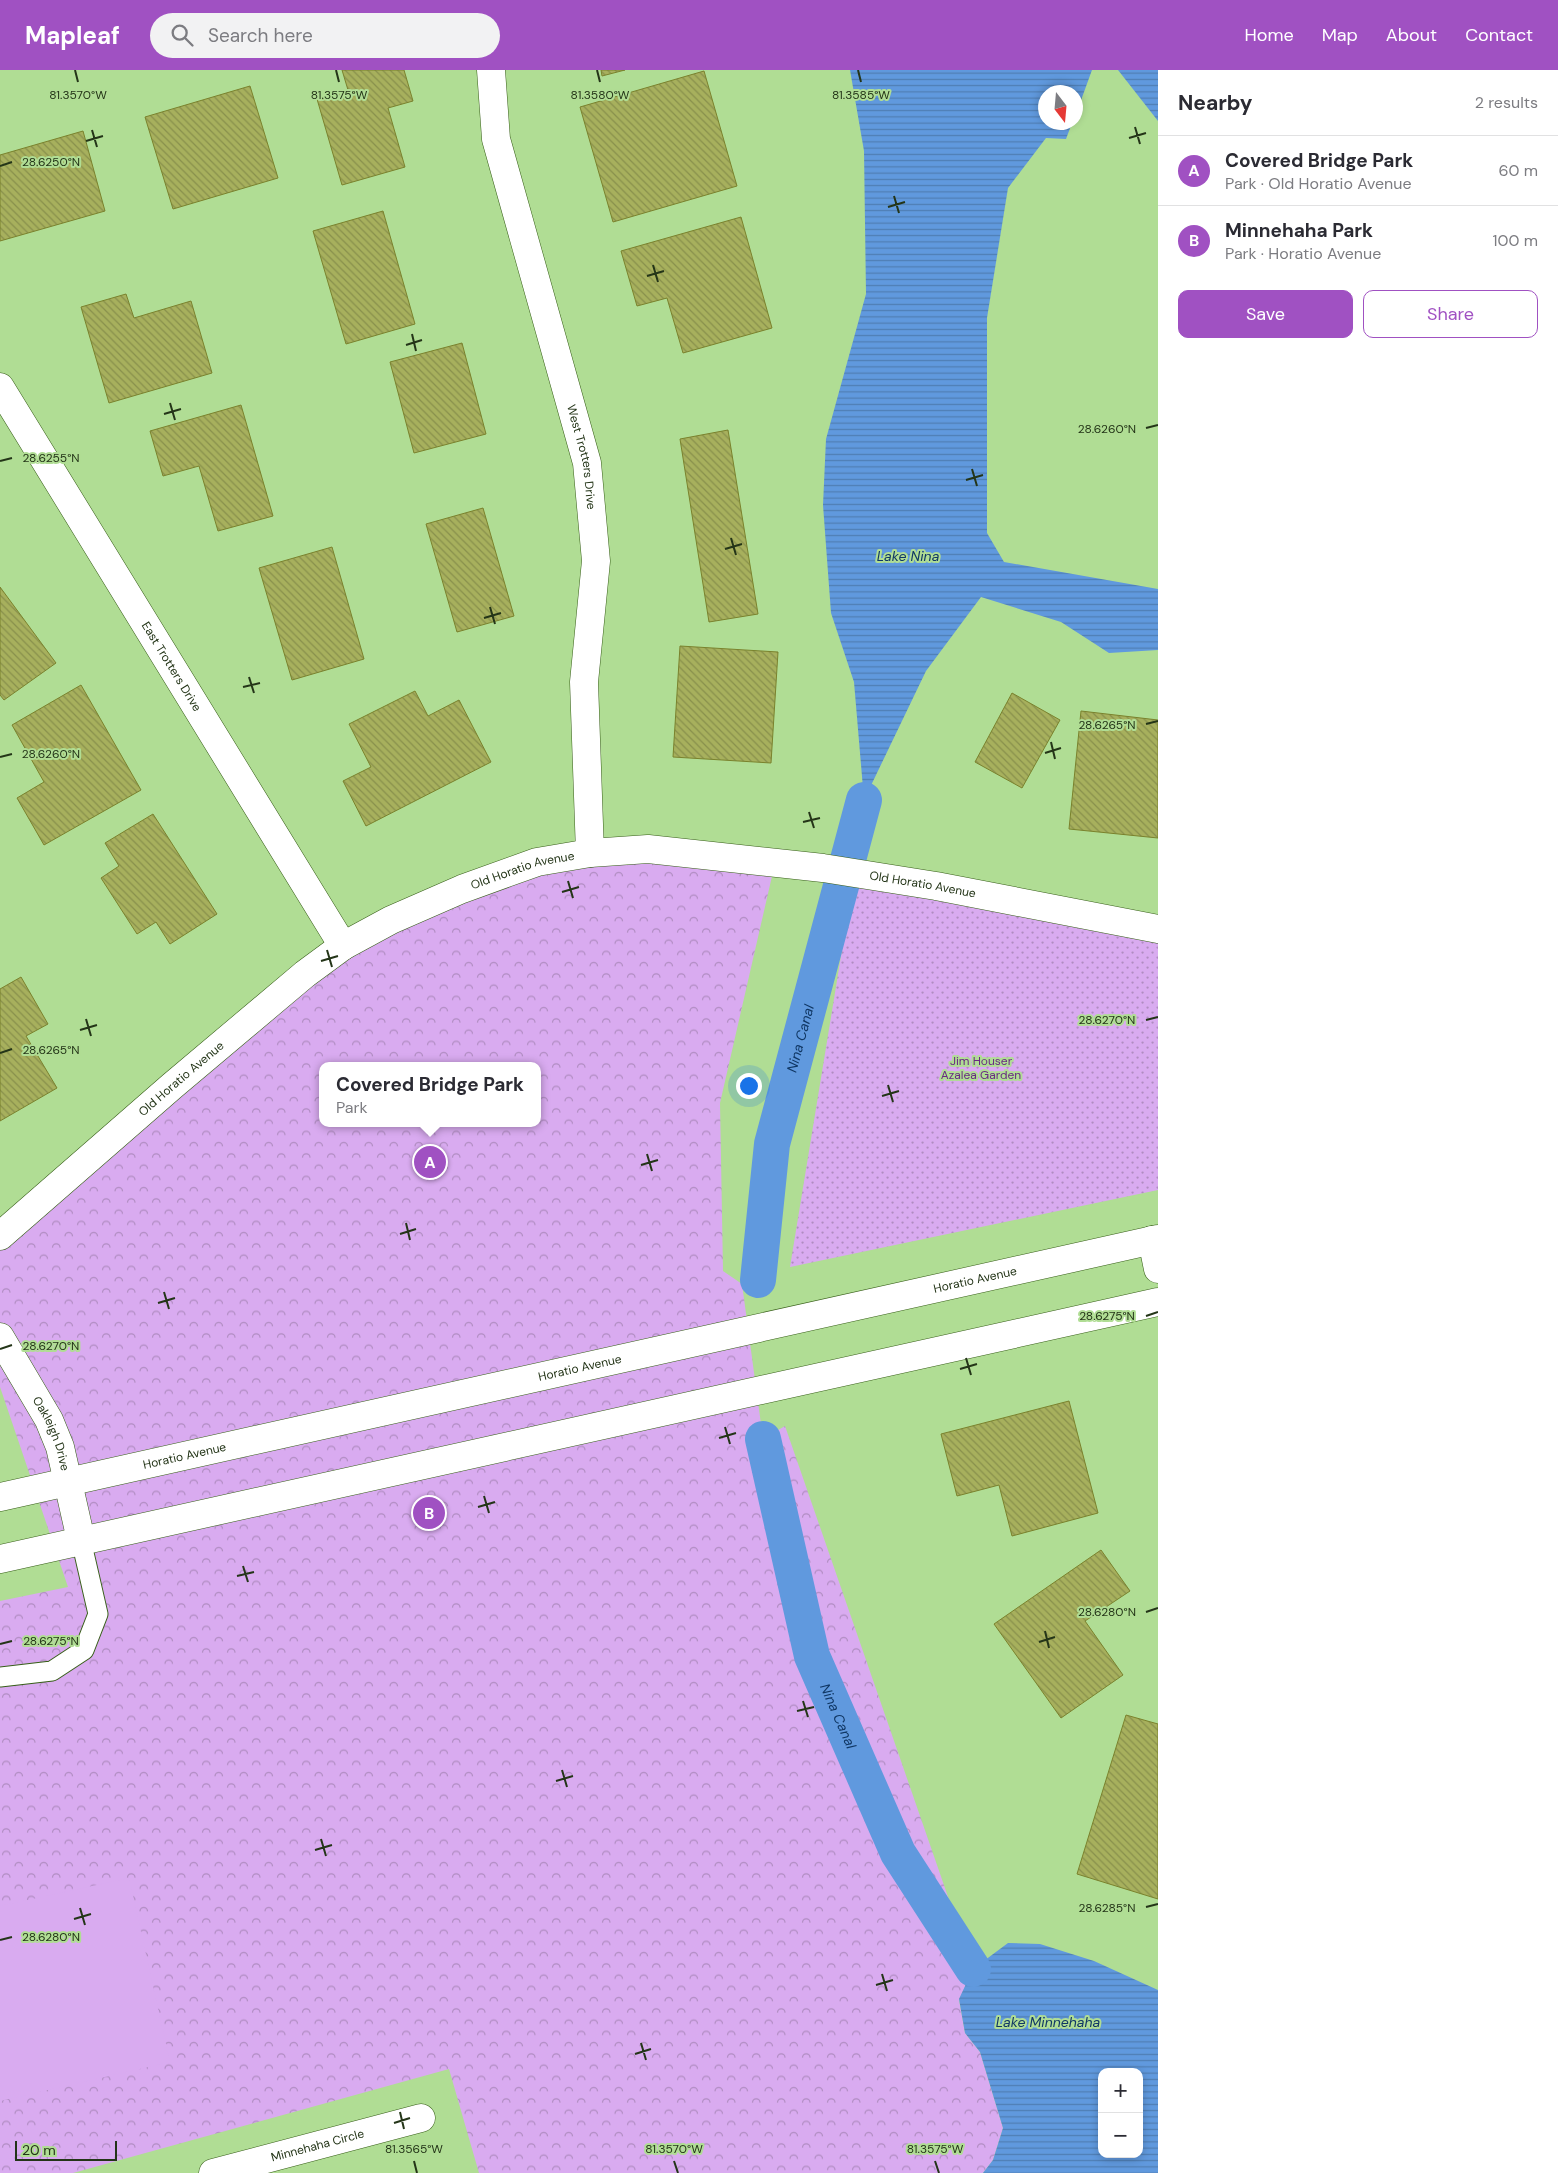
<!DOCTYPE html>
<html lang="en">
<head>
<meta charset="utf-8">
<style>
  :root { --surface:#fff; --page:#f2f2f3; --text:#2b2b33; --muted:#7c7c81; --line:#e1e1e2; --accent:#a051c2 }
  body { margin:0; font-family:"DM Sans",sans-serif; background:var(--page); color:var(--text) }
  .controls { position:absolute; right:15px; bottom:15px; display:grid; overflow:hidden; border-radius:10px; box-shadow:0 2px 8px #0003 }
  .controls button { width:45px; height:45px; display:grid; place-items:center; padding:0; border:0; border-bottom:1px solid var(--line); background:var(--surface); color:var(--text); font:25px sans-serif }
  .compass { position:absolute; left:1038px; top:15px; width:45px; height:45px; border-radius:50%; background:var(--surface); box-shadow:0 2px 8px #0003; rotate:164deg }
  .scale { position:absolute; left:15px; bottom:12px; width:102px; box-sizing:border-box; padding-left:5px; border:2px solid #243518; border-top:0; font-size:14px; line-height:18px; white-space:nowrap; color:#243518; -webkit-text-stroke:4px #b0dd94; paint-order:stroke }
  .you { position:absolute; left:748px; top:1015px; width:18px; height:18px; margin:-12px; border:4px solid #fff; border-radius:50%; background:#1a73e8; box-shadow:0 0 0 8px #1a73e833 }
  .badge { display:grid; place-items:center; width:32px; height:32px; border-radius:50%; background:var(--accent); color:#fff; font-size:16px; font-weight:700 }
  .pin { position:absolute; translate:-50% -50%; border:2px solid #fff; box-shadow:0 1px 5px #0006 }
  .popup { position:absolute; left:319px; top:992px; width:222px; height:65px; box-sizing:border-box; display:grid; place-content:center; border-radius:10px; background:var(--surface); filter:drop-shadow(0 1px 4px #0005); font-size:16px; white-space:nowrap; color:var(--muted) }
  .popup b { font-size:19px; color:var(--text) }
  .popup::after { content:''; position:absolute; left:50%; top:100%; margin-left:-10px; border:10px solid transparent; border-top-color:var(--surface) }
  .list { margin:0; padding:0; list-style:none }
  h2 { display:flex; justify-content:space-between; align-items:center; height:65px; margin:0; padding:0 20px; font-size:21px }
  h2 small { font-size:16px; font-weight:400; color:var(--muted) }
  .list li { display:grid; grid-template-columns:32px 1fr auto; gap:15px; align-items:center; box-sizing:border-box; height:70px; padding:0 20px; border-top:1px solid var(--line) }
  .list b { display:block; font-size:19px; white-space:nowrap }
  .list p { margin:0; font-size:16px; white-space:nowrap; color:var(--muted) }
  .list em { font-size:16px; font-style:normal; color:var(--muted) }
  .actions { display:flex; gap:10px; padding:15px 20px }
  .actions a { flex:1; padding:11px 0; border:1px solid var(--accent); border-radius:10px; text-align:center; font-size:18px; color:var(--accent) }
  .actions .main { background:var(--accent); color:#fff }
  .icon { flex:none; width:28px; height:28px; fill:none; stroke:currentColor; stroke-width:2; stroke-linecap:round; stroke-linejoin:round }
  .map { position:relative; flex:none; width:1158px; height:2103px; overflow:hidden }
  header { display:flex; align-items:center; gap:30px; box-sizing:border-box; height:70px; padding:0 25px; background:var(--accent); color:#fff }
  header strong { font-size:24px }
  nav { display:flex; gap:28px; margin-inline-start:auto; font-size:18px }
  .search { width:350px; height:45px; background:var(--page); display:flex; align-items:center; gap:12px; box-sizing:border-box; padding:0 18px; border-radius:28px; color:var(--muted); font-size:19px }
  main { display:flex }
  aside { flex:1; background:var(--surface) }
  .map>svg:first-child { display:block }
  .grass { fill:url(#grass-dots) }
  .park { fill:url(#park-crowns); fill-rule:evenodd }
  .pitch { fill:#d9abf0 }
  .water { fill:url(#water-rules); fill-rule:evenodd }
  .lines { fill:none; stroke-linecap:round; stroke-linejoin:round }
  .canal { stroke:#6099de; stroke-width:36 }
  .building { fill:url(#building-back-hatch); stroke:#7a822d }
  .service-casing { stroke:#375e18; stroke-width:21 }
  .minor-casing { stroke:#375e18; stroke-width:29 }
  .secondary-casing { stroke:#375e18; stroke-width:29 }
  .service { stroke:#fff; stroke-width:19 }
  .minor { stroke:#fff; stroke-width:28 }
  .secondary { stroke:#fff; stroke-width:28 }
  .ticks { fill:none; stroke:#243518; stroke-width:2 }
  .labels { text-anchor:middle; stroke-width:4; stroke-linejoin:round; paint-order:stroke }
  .street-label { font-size:12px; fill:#243518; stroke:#b0dd94 }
  .park-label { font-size:12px; fill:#682982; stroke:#b0dd94 }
  .water-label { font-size:14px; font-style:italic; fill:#103764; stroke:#b0dd94 }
  .ticks-label { font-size:12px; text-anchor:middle; fill:#243518; stroke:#b0dd94; stroke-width:4; stroke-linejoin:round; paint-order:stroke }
</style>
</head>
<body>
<header>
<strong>Mapleaf</strong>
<div class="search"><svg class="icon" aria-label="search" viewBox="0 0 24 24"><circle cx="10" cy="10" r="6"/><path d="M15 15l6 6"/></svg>Search here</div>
<nav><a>Home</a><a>Map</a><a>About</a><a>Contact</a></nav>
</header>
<main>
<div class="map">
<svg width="1158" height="2103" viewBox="0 0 1158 2103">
  <defs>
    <pattern id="grass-dots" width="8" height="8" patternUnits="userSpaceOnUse" patternTransform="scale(1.25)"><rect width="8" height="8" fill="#d9abf0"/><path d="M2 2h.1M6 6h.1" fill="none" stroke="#b08cc1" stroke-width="1.8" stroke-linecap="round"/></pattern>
    <pattern id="park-crowns" width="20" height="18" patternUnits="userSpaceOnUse" patternTransform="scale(1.25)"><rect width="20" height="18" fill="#d9abf0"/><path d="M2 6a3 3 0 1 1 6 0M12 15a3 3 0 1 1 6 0" fill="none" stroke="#b08cc1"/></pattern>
    <pattern id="water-rules" width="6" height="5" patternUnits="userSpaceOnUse" patternTransform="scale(1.25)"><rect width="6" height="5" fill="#6099de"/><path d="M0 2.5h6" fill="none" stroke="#4f7eb3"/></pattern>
    <pattern id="building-back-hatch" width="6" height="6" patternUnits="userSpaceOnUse" patternTransform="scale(1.25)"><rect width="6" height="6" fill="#a7b05d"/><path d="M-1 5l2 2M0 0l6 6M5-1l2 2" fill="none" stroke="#88904c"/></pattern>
  </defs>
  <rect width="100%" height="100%" fill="#b0dd94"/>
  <path class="grass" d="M853,813l305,59v248l-368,77z"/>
  <path class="park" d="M537,792l238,1 -55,240 3,168 19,13 21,155 22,-13 188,543 -14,31 6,33 15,19 23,76 -10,32 -10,13h-504l-30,-104 -376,104h-73v-572l68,-14 -68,-200v-151l305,-262zM322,996h216v57h-216z"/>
  <path class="pitch" d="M129,1808l41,184 -170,39v-195z"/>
  <g class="water">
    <path d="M850,0h247h-5l-16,44v-22h-30v30l26,1 -6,16 -20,-1 -38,50 -21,130v215l17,29 154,27v61l-49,3 -48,-31 -80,-25 -55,74 -62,129 -10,-118 -23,-69 -8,-108 3,-66 40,-145 -2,-143z"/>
    <path d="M1118,0h40v51z"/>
    <path d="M1008,1873l32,1 54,17 64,29v183h-175l10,-13 10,-32 -23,-76 -15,-19 -6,-34 14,-30zM1102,2002h37v82h-37z"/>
  </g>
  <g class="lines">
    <g class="canal">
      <path id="s1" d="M758,1210l14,-136 92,-344"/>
      <path id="s2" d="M763,1369l49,217 86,197 75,116"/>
    </g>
  </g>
  <g class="building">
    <path d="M342,0h62l9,31 -25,7 17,59 -63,18 -25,-86 31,-9z"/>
    <path d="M601,0h24l-23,6z"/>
    <path d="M704,1l33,115 -124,36 -33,-115z"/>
    <path d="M250,16l28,92 -105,31 -28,-92z"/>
    <path d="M83,61l22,80 -105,30v-86z"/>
    <path d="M383,141l32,113 -69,20 -33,-113z"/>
    <path d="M741,147l31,111 -89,25 -16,-55 -30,8 -16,-55z"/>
    <path d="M126,224l8,24 57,-17 21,72 -103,30 -28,-96z"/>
    <path d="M462,273l24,91 -72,19 -24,-91z"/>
    <path d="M241,335l32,111 -55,15 -19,-65 -36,10 -13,-45z"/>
    <path d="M728,360l30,184 -49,8 -29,-183z"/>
    <path d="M483,438l31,108 -57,16 -31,-108z"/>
    <path d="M332,477l32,112 -72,21 -33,-112z"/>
    <path d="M0,517l56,76 -52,37 -4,-5z"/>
    <path d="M680,576l98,6 -7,111 -98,-6z"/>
    <path d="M81,615l60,105 -97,55 -27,-47 27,-16 -32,-57z"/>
    <path d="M415,621l13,25 31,-16 32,62 -125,64 -23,-45 28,-14 -22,-43z"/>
    <path d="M1012,623l48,27 -38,68 -47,-26z"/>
    <path d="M1081,641l77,9v118l-89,-9z"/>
    <path d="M153,744l64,100 -47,30 -14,-22 -19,12 -36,-56 18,-12 -14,-23z"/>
    <path d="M21,907l27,47 -22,12 31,52 -57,33v-132z"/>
    <path d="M1069,1331l29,112 -86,23 -13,-51 -42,11 -16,-62z"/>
    <path d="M1101,1480l29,41 -45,30 38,54 -62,43 -67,-94z"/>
    <path d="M1126,1645l32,9v175l-81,-25z"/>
  </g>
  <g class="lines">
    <g class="service-casing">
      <path id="service" d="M0,1607l52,-6 32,-21 14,-36 -17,-74"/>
    </g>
    <g class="minor-casing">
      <g id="minor">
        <path id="s3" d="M491,0l5,69 91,324 9,98 -12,121 6,171"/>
        <path id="s4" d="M0,317l343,559"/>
        <path id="s5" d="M0,1166l172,-150 133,-112 38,-28 48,-26 71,-31 75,-27 53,-9 58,-4 175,19 113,18 222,43"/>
        <path d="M1152,1170l6,29"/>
        <path id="s6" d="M0,1267l49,83 11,27 21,93"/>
        <path id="s7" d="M213,2103l208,-55"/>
      </g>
    </g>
    <g class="secondary-casing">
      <g id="secondary">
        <path id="s8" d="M0,1427l1158,-258"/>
        <path d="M0,1489l1158,-257"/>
      </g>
    </g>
    <use href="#service" class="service"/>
    <use href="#minor" class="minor"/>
    <use href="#secondary" class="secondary"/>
  </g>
  <path class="ticks" d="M75,0l3,12M336,0l3,12M597,0l3,12M858,0l3,12M1135,57l5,17M92,60l5,17M1129,68l17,-5M86,71l17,-5M0,96l12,-4M894,126l5,17M888,137l17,-5M653,195l5,17M647,206l17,-5M412,264l4,17M406,275l16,-5M170,333l5,17M164,344l17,-5M1146,358l12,-3M0,391l12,-3M972,399l5,17M966,410l17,-5M731,468l5,17M725,479l17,-5M490,537l5,17M484,548l17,-5M249,607l5,16M243,617l17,-4M1146,654l12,-3M1051,672l4,17M1045,683l16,-5M0,687l12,-3M809,742l5,16M803,752l17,-4M568,811l5,17M562,822l17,-5M327,880l5,17M321,891l17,-5M86,949l5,17M1146,950l12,-3M80,960l17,-5M0,983l12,-4M888,1015l5,17M882,1026l17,-5M647,1084l5,17M641,1095l17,-5M406,1153l4,17M400,1164l16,-5M164,1222l5,17M158,1233l17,-5M1146,1246l12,-4M0,1279l12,-4M966,1288l5,17M960,1299l17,-5M725,1357l5,17M719,1368l17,-5M484,1426l5,17M478,1437l17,-5M243,1496l5,16M237,1506l17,-4M1146,1542l12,-4M1045,1561l4,17M1039,1572l16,-5M0,1574l12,-3M803,1631l5,16M797,1641l17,-4M562,1700l5,17M556,1711l17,-5M321,1769l5,17M315,1780l17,-5M1146,1837l12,-3M80,1838l5,17M74,1849l17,-5M0,1870l12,-3M882,1904l5,17M876,1915l17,-5M641,1973l5,17M635,1984l16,-5M400,2042l4,17M394,2053l16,-5M414,2091l3,12M674,2091l4,12M935,2091l4,12"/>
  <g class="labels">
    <g class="street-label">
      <text dy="4" stroke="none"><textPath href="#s3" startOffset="399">West Trotters Drive</textPath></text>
      <text dy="4" stroke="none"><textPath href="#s4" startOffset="328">East Trotters Drive</textPath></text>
      <text dy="4" stroke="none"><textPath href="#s5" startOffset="645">Old Horatio Avenue</textPath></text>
      <text dy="4" stroke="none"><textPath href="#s5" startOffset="1050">Old Horatio Avenue</textPath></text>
      <text dy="4" stroke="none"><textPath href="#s5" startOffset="240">Old Horatio Avenue</textPath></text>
      <text dy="4" stroke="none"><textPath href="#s8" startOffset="999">Horatio Avenue</textPath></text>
      <text dy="4" stroke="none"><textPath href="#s8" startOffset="594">Horatio Avenue</textPath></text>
      <text dy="4" stroke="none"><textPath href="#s6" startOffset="110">Oakleigh Drive</textPath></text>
      <text dy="4" stroke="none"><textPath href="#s8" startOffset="189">Horatio Avenue</textPath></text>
      <text dy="4" stroke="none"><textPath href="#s7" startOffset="108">Minnehaha Circle</textPath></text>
    </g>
    <g class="park-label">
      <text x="981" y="995">Jim Houser<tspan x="981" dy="14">Azalea Garden</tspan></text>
    </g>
    <g class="water-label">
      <text x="908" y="491">Lake Nina</text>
      <text dy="5" stroke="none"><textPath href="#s1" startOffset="246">Nina Canal</textPath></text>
      <text dy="5" stroke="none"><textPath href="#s2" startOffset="288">Nina Canal</textPath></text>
      <text x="1048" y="1957">Lake Minnehaha</text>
    </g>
  </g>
  <g class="ticks-label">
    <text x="78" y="29">81.3570°W</text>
    <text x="339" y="29">81.3575°W</text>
    <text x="600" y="29">81.3580°W</text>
    <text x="861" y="29">81.3585°W</text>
    <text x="51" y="96">28.6250°N</text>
    <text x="1107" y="363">28.6260°N</text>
    <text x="51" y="392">28.6255°N</text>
    <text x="1107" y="659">28.6265°N</text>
    <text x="51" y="688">28.6260°N</text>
    <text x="1107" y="954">28.6270°N</text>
    <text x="51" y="984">28.6265°N</text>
    <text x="1107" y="1250">28.6275°N</text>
    <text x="51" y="1280">28.6270°N</text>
    <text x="1107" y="1546">28.6280°N</text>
    <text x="51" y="1575">28.6275°N</text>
    <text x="1107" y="1842">28.6285°N</text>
    <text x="51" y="1871">28.6280°N</text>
    <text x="414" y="2083">81.3565°W</text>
    <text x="674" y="2083">81.3570°W</text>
    <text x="935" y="2083">81.3575°W</text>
  </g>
</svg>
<div class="controls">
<button>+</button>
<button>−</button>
</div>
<svg class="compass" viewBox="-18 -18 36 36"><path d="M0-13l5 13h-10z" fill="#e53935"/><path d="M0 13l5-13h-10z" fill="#7c7c81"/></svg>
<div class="scale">20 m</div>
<div class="you"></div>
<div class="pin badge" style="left:430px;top:1092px">A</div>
<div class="popup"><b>Covered Bridge Park</b>Park</div>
<div class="pin badge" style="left:429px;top:1443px">B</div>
</div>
<aside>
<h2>Nearby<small>2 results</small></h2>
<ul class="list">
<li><span class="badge">A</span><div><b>Covered Bridge Park</b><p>Park · Old Horatio Avenue</p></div><em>60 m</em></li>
<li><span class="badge">B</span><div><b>Minnehaha Park</b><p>Park · Horatio Avenue</p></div><em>100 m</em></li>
</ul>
<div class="actions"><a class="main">Save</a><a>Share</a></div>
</aside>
</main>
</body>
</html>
